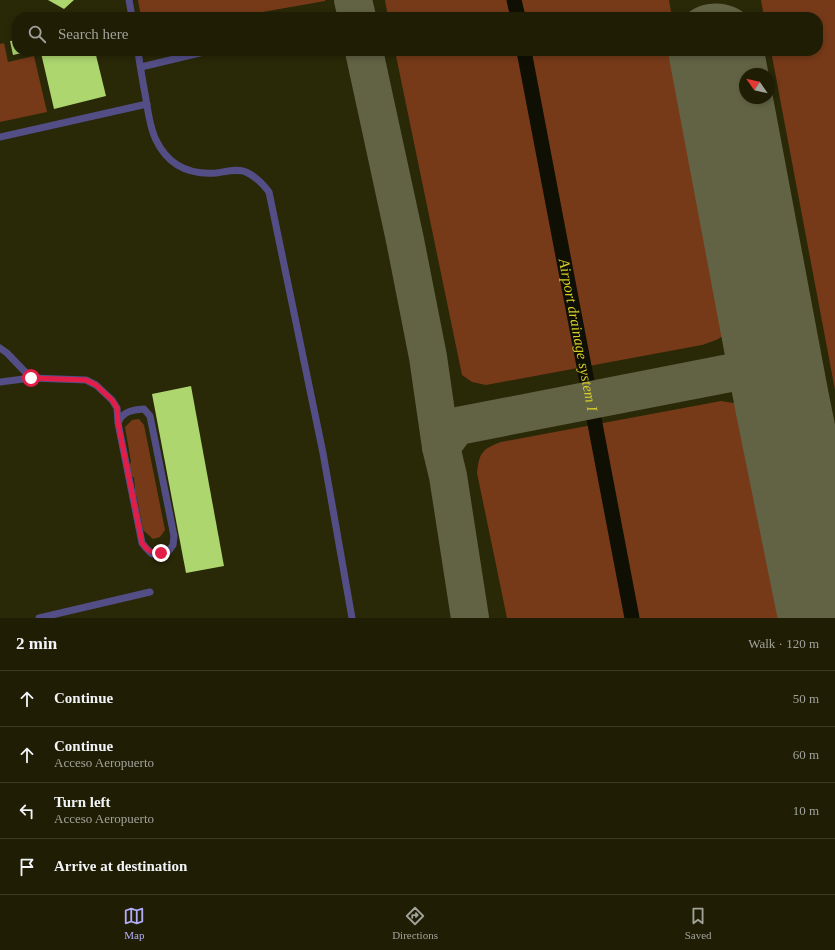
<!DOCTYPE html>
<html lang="en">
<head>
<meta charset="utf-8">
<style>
  :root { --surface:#1f1e05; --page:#27270f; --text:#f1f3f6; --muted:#a1a29a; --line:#3c3c27; --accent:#b2adf9 }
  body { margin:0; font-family:"Times New Roman",serif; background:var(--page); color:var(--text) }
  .compass { position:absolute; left:739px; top:68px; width:36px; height:36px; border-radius:50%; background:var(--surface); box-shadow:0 2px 6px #0003; rotate:304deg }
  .stop { position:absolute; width:12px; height:12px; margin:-9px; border:3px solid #e11d48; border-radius:50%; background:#fff }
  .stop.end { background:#e11d48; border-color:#fff; box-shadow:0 1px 4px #0008 }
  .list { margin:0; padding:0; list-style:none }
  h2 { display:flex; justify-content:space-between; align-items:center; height:52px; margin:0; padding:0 16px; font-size:17px }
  h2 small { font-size:13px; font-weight:400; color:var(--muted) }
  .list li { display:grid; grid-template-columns:26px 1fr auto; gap:12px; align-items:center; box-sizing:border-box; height:56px; padding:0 16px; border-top:1px solid var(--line) }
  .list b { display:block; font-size:15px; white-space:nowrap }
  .list p { margin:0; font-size:13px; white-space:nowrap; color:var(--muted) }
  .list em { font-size:13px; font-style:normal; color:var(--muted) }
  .icon { flex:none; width:22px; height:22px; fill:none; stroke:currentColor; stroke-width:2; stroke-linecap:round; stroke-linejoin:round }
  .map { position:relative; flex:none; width:835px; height:618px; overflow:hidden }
  .search { position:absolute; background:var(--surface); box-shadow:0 2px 6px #0003; left:12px; right:12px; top:12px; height:44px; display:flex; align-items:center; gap:10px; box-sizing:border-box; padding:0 14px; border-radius:16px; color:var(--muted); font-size:15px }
  .sheet { height:276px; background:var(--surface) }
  nav { display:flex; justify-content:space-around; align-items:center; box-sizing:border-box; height:56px; border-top:1px solid var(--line); background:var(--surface); font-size:11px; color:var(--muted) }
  nav a { display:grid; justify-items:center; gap:2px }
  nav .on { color:var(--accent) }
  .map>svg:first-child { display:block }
  .green { fill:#763a19 }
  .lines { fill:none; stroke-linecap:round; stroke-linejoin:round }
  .canal { stroke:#100f03; stroke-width:15 }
  .taxiway { stroke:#626244; stroke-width:38 }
  .runway { stroke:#626244; stroke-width:95 }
  .building { fill:#add66f }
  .lane { stroke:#544e86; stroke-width:7 }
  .route { stroke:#e11d48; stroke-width:5 }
  .labels { text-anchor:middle; stroke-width:4; stroke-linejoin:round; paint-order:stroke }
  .water-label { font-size:15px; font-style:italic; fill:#d5ce28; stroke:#292807 }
</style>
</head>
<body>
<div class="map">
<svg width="835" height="618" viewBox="0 0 835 618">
  <rect width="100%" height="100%" fill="#292807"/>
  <g class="green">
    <path d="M138,0h187v1l-91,16h-93z"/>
    <path d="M385,0h284l3,17h-284z"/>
    <path d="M761,0h74v390l-64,-339h47v-34h-54z"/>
    <path d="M4,43l4,19 26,-6 13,56 -47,10v-78z"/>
    <path d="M395,51h284l54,265c-7,21 -10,22 -31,29l-216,40 -14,-3 -10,-7z"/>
    <path d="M721,401l19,3 12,13 43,201h-288l-30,-145c2,-20 5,-24 24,-31z"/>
    <path d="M139,419l5,6 21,105 -5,7 -7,2 -10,-9 -6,-32 -2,-5v-5l-1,-10 -4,-4 -1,-8 2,-4 -6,-35 7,-7z"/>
  </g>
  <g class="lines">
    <g class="canal">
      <path d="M514,0l4,17"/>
      <path id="s1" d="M524,51l108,567"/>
    </g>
    <g class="taxiway">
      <path d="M353,0l4,17"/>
      <path d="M364,51l41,189 23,117 13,90 7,29 22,142"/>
      <path d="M740,371c18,6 33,13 42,31"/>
      <path d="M441,447l12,-16 5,-5 282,-55c19,-14 27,-26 27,-49"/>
    </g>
    <path class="runway" d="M716,51l66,351 44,216"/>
  </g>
  <g class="building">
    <path d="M48,0h26l-10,9z"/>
    <path d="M17,40v11h5v2l-9,2 -3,-14z"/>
    <path d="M49,51h46l11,45 -52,13 -13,-56z"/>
    <path d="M191,386l33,180 -38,7 -34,-179z"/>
  </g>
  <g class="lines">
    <g class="lane">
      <path d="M129,0l3,17"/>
      <path d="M138,51c2,16 5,32 8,48 2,13 4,29 10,41 12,25 33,35 60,33 9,-1 21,-5 30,-1 9,4 17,12 23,20l54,261 29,165"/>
      <path d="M141,67l67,-16"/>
      <path d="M0,137l147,-33"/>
      <path d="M0,348l7,5 24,25"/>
      <path d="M0,382l31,-4 55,2 10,5 16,15 5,8 1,15 24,120 4,5 6,6 16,-2 5,-7 1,-9 -24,-120 -6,-7c-12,1 -21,2 -26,14"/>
      <path d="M39,618l111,-26"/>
    </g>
  </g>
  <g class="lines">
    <path class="route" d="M31,378l55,2 10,5 16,15 5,8 1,15 24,120c6,8 10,11 19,10"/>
  </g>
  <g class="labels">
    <g class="water-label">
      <text dy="5" stroke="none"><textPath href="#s1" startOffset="289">Airport drainage system I</textPath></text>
    </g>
  </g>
</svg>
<svg class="compass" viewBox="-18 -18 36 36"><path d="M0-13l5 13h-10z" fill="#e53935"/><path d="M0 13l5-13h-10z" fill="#a1a29a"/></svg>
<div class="stop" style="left:31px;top:378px"></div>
<div class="stop end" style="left:161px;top:553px"></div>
<div class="search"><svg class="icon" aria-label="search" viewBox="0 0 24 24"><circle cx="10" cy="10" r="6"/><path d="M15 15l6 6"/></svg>Search here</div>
</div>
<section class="sheet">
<h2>2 min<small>Walk · 120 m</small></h2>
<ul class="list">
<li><svg class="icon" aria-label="ahead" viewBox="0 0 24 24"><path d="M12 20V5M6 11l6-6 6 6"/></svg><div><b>Continue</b></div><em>50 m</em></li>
<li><svg class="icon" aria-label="ahead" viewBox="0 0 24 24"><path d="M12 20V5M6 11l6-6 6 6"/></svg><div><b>Continue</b><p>Acceso Aeropuerto</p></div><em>60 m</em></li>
<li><svg class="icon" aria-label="left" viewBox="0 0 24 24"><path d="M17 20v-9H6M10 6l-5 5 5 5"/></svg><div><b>Turn left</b><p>Acceso Aeropuerto</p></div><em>10 m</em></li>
<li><svg class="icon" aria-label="arrive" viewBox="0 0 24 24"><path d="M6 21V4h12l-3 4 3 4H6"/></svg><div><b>Arrive at destination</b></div></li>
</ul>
</section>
<nav>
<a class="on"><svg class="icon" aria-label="map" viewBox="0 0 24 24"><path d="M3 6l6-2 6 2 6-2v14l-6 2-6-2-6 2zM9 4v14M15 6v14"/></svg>Map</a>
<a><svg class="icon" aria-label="directions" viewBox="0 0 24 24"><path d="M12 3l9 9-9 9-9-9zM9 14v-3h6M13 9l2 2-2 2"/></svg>Directions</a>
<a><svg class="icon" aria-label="saved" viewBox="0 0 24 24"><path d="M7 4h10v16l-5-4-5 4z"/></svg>Saved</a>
</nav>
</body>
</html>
